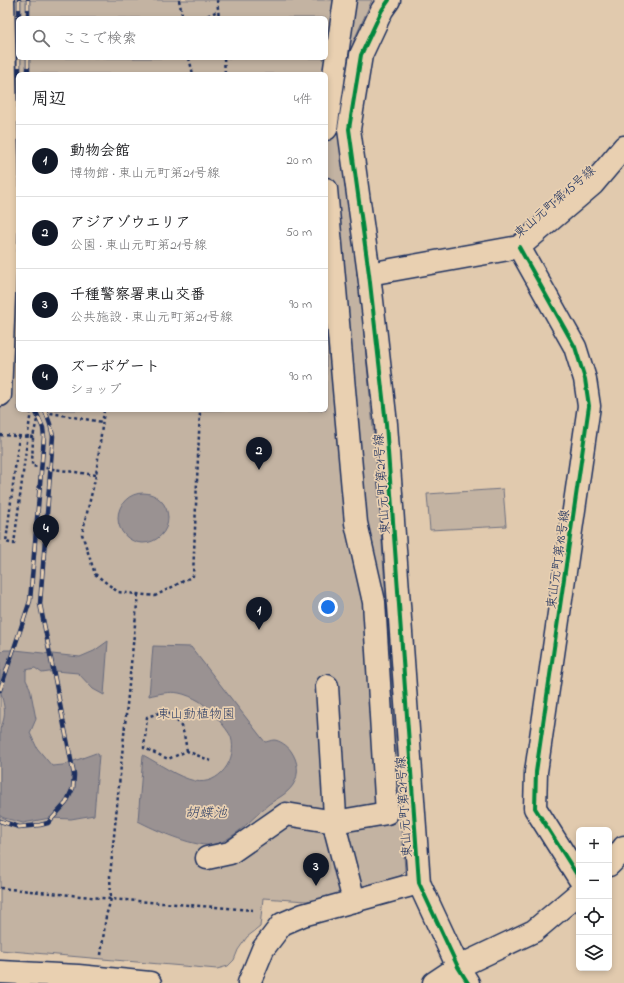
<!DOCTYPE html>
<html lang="ja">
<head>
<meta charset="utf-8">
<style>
  :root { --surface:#fff; --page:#f2f2f2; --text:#202124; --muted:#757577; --line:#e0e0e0; --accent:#111827 }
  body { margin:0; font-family:"Indie Flower","Klee One",sans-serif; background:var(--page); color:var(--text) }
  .controls { position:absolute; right:12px; bottom:12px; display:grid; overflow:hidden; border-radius:6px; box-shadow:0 2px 6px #0003 }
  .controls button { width:36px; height:36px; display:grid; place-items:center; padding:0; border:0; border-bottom:1px solid var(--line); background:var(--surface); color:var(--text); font:20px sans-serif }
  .you { position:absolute; left:328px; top:607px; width:14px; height:14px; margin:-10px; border:3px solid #fff; border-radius:50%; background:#1a73e8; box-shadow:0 0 0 6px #1a73e833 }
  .badge { display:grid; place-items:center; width:26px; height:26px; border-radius:50%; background:var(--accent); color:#fff; font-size:13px; font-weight:700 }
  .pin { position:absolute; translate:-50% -33px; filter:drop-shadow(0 1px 2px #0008) }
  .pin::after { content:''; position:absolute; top:21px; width:14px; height:12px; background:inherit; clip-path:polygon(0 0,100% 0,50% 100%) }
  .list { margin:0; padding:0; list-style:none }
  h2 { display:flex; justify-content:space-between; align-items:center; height:52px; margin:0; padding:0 16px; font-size:17px }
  h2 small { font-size:13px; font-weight:400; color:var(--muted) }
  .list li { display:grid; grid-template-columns:26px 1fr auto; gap:12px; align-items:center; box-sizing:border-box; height:72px; padding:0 16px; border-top:1px solid var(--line) }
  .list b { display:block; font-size:15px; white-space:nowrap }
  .list p { margin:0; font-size:13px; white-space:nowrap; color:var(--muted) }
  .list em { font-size:13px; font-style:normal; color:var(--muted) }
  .icon { flex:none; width:22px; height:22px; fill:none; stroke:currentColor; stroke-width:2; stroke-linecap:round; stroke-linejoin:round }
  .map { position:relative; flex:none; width:624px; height:983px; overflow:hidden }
  .search { position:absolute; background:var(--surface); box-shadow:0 2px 6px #0003; left:16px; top:16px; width:312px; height:44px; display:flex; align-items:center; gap:10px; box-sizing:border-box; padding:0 14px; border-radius:6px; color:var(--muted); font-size:15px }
  .panel { position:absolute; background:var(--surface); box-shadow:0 2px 6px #0003; left:16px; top:72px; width:312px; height:340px; border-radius:6px }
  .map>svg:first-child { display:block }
  .green { fill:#c3b3a2; stroke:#6f7180; fill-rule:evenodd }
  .water { fill:#9a9292; stroke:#676a7d }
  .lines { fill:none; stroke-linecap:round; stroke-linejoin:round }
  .minor-casing { stroke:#1b2f5e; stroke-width:25 }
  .path { stroke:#1b2f5e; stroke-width:2.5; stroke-dasharray:3 3; stroke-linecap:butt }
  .minor { stroke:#e9d0b1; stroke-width:22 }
  .rail-casing { stroke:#1b2f5e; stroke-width:4.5 }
  .rail { stroke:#e9d0b1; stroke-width:3; stroke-dasharray:9; stroke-linecap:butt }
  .path-bridge { stroke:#1b2f5e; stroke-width:2.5; stroke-dasharray:3 3; stroke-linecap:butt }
  .cycleway-casing { stroke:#e9d0b1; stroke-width:6 }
  .cycleway { stroke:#00873e; stroke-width:4 }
  .labels { text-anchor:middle; stroke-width:3.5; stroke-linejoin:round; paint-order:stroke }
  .street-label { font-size:13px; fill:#1b2f5e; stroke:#e9d0b1 }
  .park-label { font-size:13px; fill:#344368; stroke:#e9d0b1 }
  .water-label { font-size:14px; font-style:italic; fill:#344368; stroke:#e9d0b1 }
</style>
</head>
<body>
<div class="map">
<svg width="624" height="983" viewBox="0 0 624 983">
  <rect width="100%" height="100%" fill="#e1caae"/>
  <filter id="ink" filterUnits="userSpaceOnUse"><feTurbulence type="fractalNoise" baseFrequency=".025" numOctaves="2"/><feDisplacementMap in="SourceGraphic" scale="8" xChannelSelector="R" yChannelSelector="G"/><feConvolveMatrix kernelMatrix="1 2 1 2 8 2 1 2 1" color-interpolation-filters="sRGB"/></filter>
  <g filter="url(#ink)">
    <g class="green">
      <path d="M0,0h372l-18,40 -9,36 2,81 29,302 29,412 -9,9 -61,16 -29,5 -43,-3 -3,29 -13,10 -9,13 -4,10 -6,6 -11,3 -217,-19zM18,18h308v40h-308zM18,74h308v336h-308z"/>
      <path d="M503,489l3,37 -76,4 -3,-36z"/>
    </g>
    <g class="water">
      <circle cx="143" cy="518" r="25"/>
      <path d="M108,641l-4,54 -11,-6 -15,-16 -22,-2 -14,2 -7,-5 -9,2v10l4,8 6,31 -6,14 7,15 15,18 11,-1 33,-12 3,2 -5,60 -23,4 -21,-1 -27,5 -19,-5 -4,-2v-87c9,-18 2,-25 0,-43 0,-10 0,-21 0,-32l4,-4h11l65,7 14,-6z"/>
      <path d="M153,646l38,1 74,95c2,0 6,-2 9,-2 5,0 14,6 17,11 7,10 9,23 2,34 -6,9 -15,13 -24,19 -16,13 -37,39 -59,41 -19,1 -55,-15 -72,-24l5,-66c17,9 34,22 52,26 24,5 43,-22 36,-44 -3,-8 -25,-32 -32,-36 -5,-3 -14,-7 -20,-8 -10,-2 -21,1 -30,3z"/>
    </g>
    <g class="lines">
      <g class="minor-casing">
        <g id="minor">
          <path d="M389,0l-7,10 -21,45 -12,74 20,145 17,150 33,459 39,84 10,16"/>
          <path d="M326,129l19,-129"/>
          <path d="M519,247l56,100 10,32 4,27 -53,366 -1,36 44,70"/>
          <path d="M369,274l150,-27 74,-63 31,-37"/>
          <path d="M0,395l8,-199 -5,-196"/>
          <path d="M327,686l9,146 18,69"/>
          <path d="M207,858l23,-5 56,-39 49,8 52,-9 -13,-211 -18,-79 -30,-334"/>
          <path d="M609,865l8,-8 7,-10"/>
          <path d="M0,972l78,4 72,7"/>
          <path d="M249,983l14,-34 19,-25 21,-9 116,-32"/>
          <path d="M434,983l24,-16 76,-36 45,-38"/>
        </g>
      </g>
      <g class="path">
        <path d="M179,0l3,14 8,4"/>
        <path d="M217,0l2,18"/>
        <path d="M202,18l16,-7"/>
        <path d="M189,58l4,16"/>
        <path d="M224,58l1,16"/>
        <path d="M104,410l-8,65 -14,59 13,40 23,18 37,4 38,-20 7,-166"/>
        <path d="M19,436l-13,106 8,2 17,-134"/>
        <path d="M96,475l-64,-9 1,-29 6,-26 63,11"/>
        <path d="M187,751c-4,-22 -3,-27 -22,-40l-18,6 -3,31 24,11 19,-8 24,10"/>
        <path d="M0,888l111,11 142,11"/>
        <path d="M101,955l5,-39 5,-17 -1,-23 28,-282"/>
      </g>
      <use href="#minor" class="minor"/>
      <g class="rail-casing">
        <g id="rail">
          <path d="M19,0v18"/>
          <path d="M28,0v18"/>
          <path d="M19,58v16"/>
          <path d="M28,58v16"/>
          <path d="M0,690l30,-89 14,-164 -1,-9 -8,-18"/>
          <path d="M0,821l19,6 21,-2 8,-2 18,-20 7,-15 1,-13 -34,-171 13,-168 -3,-12 -5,-14"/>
        </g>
      </g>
      <use href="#rail" class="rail"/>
      <path class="path-bridge" d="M0,435l33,2"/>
      <g class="cycleway-casing">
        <g id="cycleway">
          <path d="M389,0l-7,10 -21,45 -12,74 20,145 17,150 33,459 39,84 10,16"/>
          <path d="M519,247l56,100 10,32 4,27 -53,366 -1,36 44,70"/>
        </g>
      </g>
      <use href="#cycleway" class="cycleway"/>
    </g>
  </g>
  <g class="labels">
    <g class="street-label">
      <text transform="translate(554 201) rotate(-41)" y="5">東山元町第15号線</text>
      <text transform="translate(381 484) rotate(-94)" y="5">東山元町第21号線</text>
      <text transform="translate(557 559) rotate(-82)" y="5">東山元町第18号線</text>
      <text transform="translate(403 807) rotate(-94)" y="5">東山元町第21号線</text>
    </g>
    <g class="park-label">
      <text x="196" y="718">東山動植物園</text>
    </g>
    <g class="water-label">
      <text x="206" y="817">胡蝶池</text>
    </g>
  </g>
</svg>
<div class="controls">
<button>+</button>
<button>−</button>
<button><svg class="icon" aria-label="locate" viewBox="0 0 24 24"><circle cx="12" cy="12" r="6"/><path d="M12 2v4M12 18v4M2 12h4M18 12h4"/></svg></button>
<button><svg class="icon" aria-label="layers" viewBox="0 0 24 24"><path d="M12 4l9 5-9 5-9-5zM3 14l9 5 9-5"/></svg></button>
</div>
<div class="you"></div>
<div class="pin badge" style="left:259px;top:630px">1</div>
<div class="pin badge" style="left:259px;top:470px">2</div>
<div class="pin badge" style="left:316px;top:886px">3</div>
<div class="pin badge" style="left:46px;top:548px">4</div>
<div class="search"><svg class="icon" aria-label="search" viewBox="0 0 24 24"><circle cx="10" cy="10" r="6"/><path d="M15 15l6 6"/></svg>ここで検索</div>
<section class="panel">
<h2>周辺<small>4件</small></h2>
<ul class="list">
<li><span class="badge">1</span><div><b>動物会館</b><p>博物館 · 東山元町第21号線</p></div><em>20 m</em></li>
<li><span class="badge">2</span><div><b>アジアゾウエリア</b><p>公園 · 東山元町第21号線</p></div><em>50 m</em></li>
<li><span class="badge">3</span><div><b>千種警察署東山交番</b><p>公共施設 · 東山元町第21号線</p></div><em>90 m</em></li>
<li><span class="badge">4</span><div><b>ズーボゲート</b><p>ショップ</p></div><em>90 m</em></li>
</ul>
</section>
</div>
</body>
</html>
